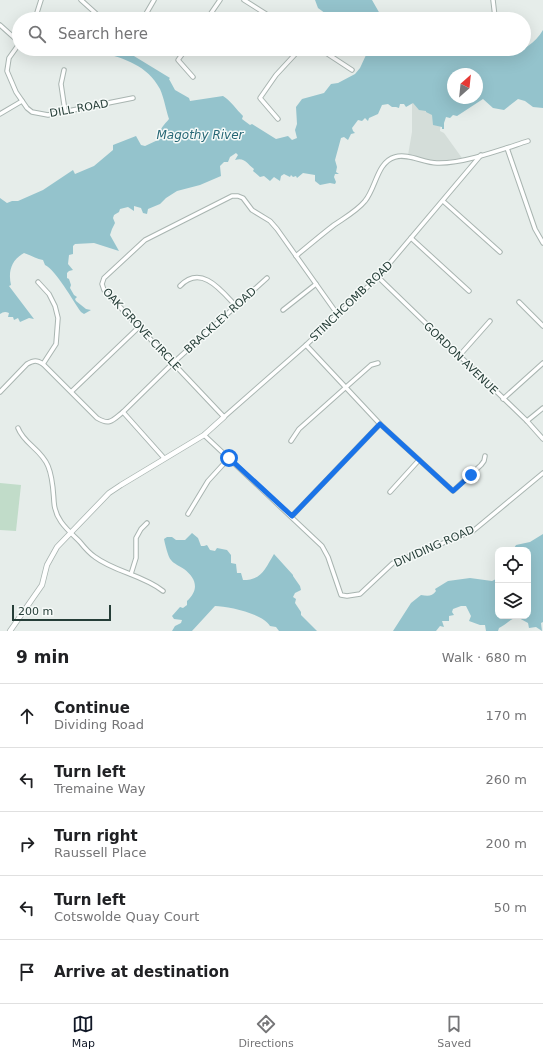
<!DOCTYPE html>
<html lang="en">
<head>
<meta charset="utf-8">
<style>
  :root { --surface:#fff; --page:#f6f6f6; --text:#202124; --muted:#757577; --line:#e0e0e0; --accent:#111827 }
  body { margin:0; font-family:"DejaVu Sans",sans-serif; background:var(--page); color:var(--text) }
  .controls { position:absolute; right:12px; bottom:12px; display:grid; overflow:hidden; border-radius:8px; box-shadow:0 4px 16px #0002 }
  .controls button { width:36px; height:36px; display:grid; place-items:center; padding:0; border:0; border-bottom:1px solid var(--line); background:var(--surface); color:var(--text); font:20px sans-serif }
  .compass { position:absolute; left:447px; top:68px; width:36px; height:36px; border-radius:50%; background:var(--surface); box-shadow:0 4px 16px #0002; rotate:27deg }
  .scale { position:absolute; left:12px; bottom:10px; width:99px; box-sizing:border-box; padding-left:4px; border:2px solid #263e38; border-top:0; font-size:11px; line-height:14px; white-space:nowrap; color:#263e38; -webkit-text-stroke:3px #f6faf8; paint-order:stroke }
  .stop { position:absolute; width:12px; height:12px; margin:-9px; border:3px solid #1a73e8; border-radius:50%; background:#fff }
  .stop.end { background:#1a73e8; border-color:#fff; box-shadow:0 1px 4px #0008 }
  .list { margin:0; padding:0; list-style:none }
  h2 { display:flex; justify-content:space-between; align-items:center; height:52px; margin:0; padding:0 16px; font-size:17px }
  h2 small { font-size:13px; font-weight:400; color:var(--muted) }
  .list li { display:grid; grid-template-columns:26px 1fr auto; gap:12px; align-items:center; box-sizing:border-box; height:64px; padding:0 16px; border-top:1px solid var(--line) }
  .list b { display:block; font-size:15px; white-space:nowrap }
  .list p { margin:0; font-size:13px; white-space:nowrap; color:var(--muted) }
  .list em { font-size:13px; font-style:normal; color:var(--muted) }
  .icon { flex:none; width:22px; height:22px; fill:none; stroke:currentColor; stroke-width:2; stroke-linecap:round; stroke-linejoin:round }
  .map { position:relative; flex:none; width:543px; height:631px; overflow:hidden }
  .search { position:absolute; background:var(--surface); box-shadow:0 4px 16px #0002; left:12px; right:12px; top:12px; height:44px; display:flex; align-items:center; gap:10px; box-sizing:border-box; padding:0 14px; border-radius:22px; color:var(--muted); font-size:15px }
  .sheet { height:372px; background:var(--surface) }
  nav { display:flex; justify-content:space-around; align-items:center; box-sizing:border-box; height:56px; border-top:1px solid var(--line); background:var(--surface); font-size:11px; color:var(--muted) }
  nav a { display:grid; justify-items:center; gap:2px }
  nav .on { color:var(--accent) }
  .map>svg:first-child { display:block }
  .built { fill:#d4ddd9 }
  .green { fill:#c1dcc9 }
  .water { fill:#94c3cc; fill-rule:evenodd }
  .lines { fill:none; stroke-linecap:round; stroke-linejoin:round }
  .minor-casing { stroke:#a9b5b1; stroke-width:5.5 }
  .tertiary-casing { stroke:#a9b5b1; stroke-width:6 }
  .minor { stroke:#fff; stroke-width:3.5 }
  .tertiary { stroke:#fff; stroke-width:4.5 }
  .route { stroke:#1a73e8; stroke-width:5 }
  .labels { text-anchor:middle; stroke-width:3; stroke-linejoin:round; paint-order:stroke }
  .street-label { font-size:11px; fill:#263e38; stroke:#f6faf8 }
  .water-label { font-size:12px; font-style:italic; fill:#266775; stroke:#f6faf8 }
</style>
</head>
<body>
<div class="map">
<svg width="543" height="631" viewBox="0 0 543 631">
  <rect width="100%" height="100%" fill="#e6edea"/>
  <path class="built" d="M445,80l-5,51 4,2 18,25 -27,4 -27,-7 4,-23v-41z"/>
  <path class="green" d="M0,483l21,2 -5,46 -16,-1z"/>
  <g class="water">
    <path d="M315,0h57l8,14 11,5h-58l-15,-11z"/>
    <path d="M543,30v78l-10,-1 -8,-6 -7,-2 -14,11 -11,-2 -10,-9 -26,17 -4,-1 -3,3 -4,-1 -2,6v6h-2v-2l-9,-2 -1,-10 -6,-3v-1l-7,-1 -6,-7 -7,4 -2,-3h-4l-1,4 -3,-1h-4l-4,-3 -6,1 -4,9 -9,4 -1,3 -3,-3 -3,3 -4,-1 -6,8 1,3 2,2 -4,1 -3,6 -4,-3 -3,1 -6,22 2,7 -1,5 3,2h-4l-1,3 2,5 -1,2 -5,-1 -10,2 -5,-4v-6l-12,-2 -6,5 -1,-2 -3,1 -2,-2 -1,2 -6,-3 -3,2 -1,5 -6,-4 -4,4 -6,-5 -4,1 -7,-6 1,-2c-7,-5 -9,-12 -19,-9l3,-5 -2,-2 -6,4 -2,5h-4l-4,4 1,10 -21,9 -23,6 -11,7 -6,6 -12,5 -1,5 -4,-1 -2,-5 -7,-2v5l-6,-4 -8,2 -1,3 -5,3 -1,3 2,5 -3,6 -2,6 9,16 -25,-8 -19,1 -2,2v8l-4,1 -1,9 5,6 -4,1 -2,2v5l2,1 2,6 -1,3 4,7 3,2 -2,2 1,2 10,8 5,1 -7,4 -3,-2c-8,-11 -25,-42 -36,-47l-2,-5c-7,-1 -12,-5 -19,-7 -13,7 -16,19 -13,32l-2,1 25,33 -5,-1 -9,4 -2,-4 -4,2 -1,-3h-5l1,-4c-4,-2 -6,-1 -9,1v-116l7,5 5,-2h6l25,-11 30,-20 2,4 19,-8 19,-16v-5l23,-9 5,9 4,1 15,-7c-3,-8 4,-14 9,-20 -3,-9 -5,-21 -9,-30 -13,-24 -35,-30 -59,-37l-3,-3h20l11,4 41,25 -1,1 6,11 14,8 1,3 33,-5c8,5 13,13 20,20l-1,3 8,6 2,-1 24,15 12,-3 4,4 5,-2 -2,-8 2,-6 -1,-17 6,-8 22,-6 7,-9 7,-1 17,-9 5,-6 6,-13 -7,-6h141l1,3c17,3 33,-7 42,-22zM453,74h24v24h-24z"/>
    <path d="M192,533l6,5 3,8h3l3,-1 3,5 5,1 2,-3 10,2 4,5v8l5,1 1,9h4l2,7c19,0 22,-11 31,-26l19,21v1l7,10 1,4 -6,3 -2,4 3,2 -1,4 6,9v3l16,16h-38l-3,-4 -6,-1c-6,-12 -42,-20 -55,-20l-23,25h-20l3,-5 6,-3 1,-3 -8,-1 -2,-3 8,-9 3,1 4,-3v-4c12,-11 10,-22 -3,-32 -4,-3 -10,-5 -13,-9 -3,-3 -6,-16 -7,-21l3,-2h5l4,3h9z"/>
    <path d="M543,534v88l-2,1 1,8 -6,-4 -7,1 -1,-5 -11,-6c-7,2 -11,8 -18,11l-1,3h-12l-1,-6h-5l-11,-4 2,-5 -5,-10h-5l-8,3 -1,3 2,3 -5,1v5h-7l2,6 -4,-1 -4,5h-43l18,-28 10,-8c6,1 11,2 15,-4l-1,-2 13,-8 22,-3 22,3 6,-3v38h30v-66h-15l3,-5 14,-3z"/>
  </g>
  <g class="lines">
    <g class="minor-casing">
      <g id="minor">
        <path d="M81,0l20,18"/>
        <path d="M244,0l30,19"/>
        <path d="M493,0l2,17"/>
        <path d="M35,19l6,-19"/>
        <path d="M143,19l11,-19"/>
        <path d="M207,19l13,-19"/>
        <path d="M0,25l19,17"/>
        <path d="M19,44l-10,14 -2,13 9,21 11,16 5,4 16,3 85,-17"/>
        <path d="M186,49l-8,11 15,17"/>
        <path d="M320,49l32,21"/>
        <path d="M64,70l-3,14 4,27"/>
        <path d="M0,114l22,-13"/>
        <path d="M278,119l-18,-21 16,-23 24,-26"/>
        <path d="M507,148l28,81 8,14"/>
        <path d="M443,201l57,51"/>
        <path d="M411,238l58,53"/>
        <path d="M296,256c12,-10 25,-21 38,-31 10,-7 23,-14 31,-24 11,-13 12,-39 30,-44 13,-4 29,6 42,6 26,1 66,-14 91,-22"/>
        <path d="M378,277l149,144 16,18"/>
        <path d="M38,282l11,12 6,12 3,12 -2,26 -13,20"/>
        <path d="M180,286c21,-22 41,4 55,19"/>
        <path d="M519,302l24,24"/>
        <path d="M283,310l33,-26"/>
        <path d="M338,315l-61,-86 -7,-8 -18,-11 -9,-12 -5,-2h-6l-87,44 -41,38 -2,6 2,6 120,127 82,-72 72,-68 103,-122"/>
        <path d="M306,345l74,79 73,67 28,-26 3,-4 1,-5"/>
        <path d="M459,356l31,-35"/>
        <path d="M72,391l67,-64"/>
        <path d="M0,392l27,-28c7,-4 10,-4 16,0l54,54c13,8 16,2 26,-6l41,46"/>
        <path d="M503,399l40,-36"/>
        <path d="M123,412l50,-49 94,-85"/>
        <path d="M527,421l16,-13"/>
        <path d="M18,428c6,16 23,21 30,38 5,12 5,23 6,36 1,18 14,28 26,40 4,5 9,11 15,15 20,15 48,18 68,34"/>
        <path d="M204,435l118,111 6,11 13,38 6,1 13,-2 33,-31 80,-32 70,-58"/>
        <path d="M291,441l8,-12 46,-41 26,-23 7,-2"/>
        <path d="M390,492l29,-32"/>
        <path d="M188,514l20,-33 21,-23"/>
        <path d="M292,516l88,-92"/>
        <path d="M131,574l5,-16v-20l5,-9 6,-6"/>
      </g>
    </g>
    <g class="tertiary-casing">
      <path id="tertiary" d="M10,631l32,-46 5,-20 10,-18 52,-54 12,-8 83,-50 20,-18"/>
    </g>
    <use href="#minor" class="minor"/>
    <use href="#tertiary" class="tertiary"/>
  </g>
  <g class="lines">
    <path class="route" d="M229,458l63,58 88,-92 73,67 18,-16"/>
  </g>
  <g class="labels">
    <g class="street-label">
      <text transform="translate(79 108) rotate(-10)" y="4">DILL ROAD</text>
      <text transform="translate(351 301) rotate(-44)" y="4">STINCHCOMB ROAD</text>
      <text transform="translate(220 320) rotate(-42)" y="4">BRACKLEY ROAD</text>
      <text transform="translate(142 329) rotate(47)" y="4">OAK GROVE CIRCLE</text>
      <text transform="translate(461 358) rotate(44)" y="4">GORDON AVENUE</text>
      <text transform="translate(434 546) rotate(-24)" y="4">DIVIDING ROAD</text>
    </g>
    <g class="water-label">
      <text x="200" y="139">Magothy River</text>
    </g>
  </g>
</svg>
<div class="controls">
<button><svg class="icon" aria-label="locate" viewBox="0 0 24 24"><circle cx="12" cy="12" r="6"/><path d="M12 2v4M12 18v4M2 12h4M18 12h4"/></svg></button>
<button><svg class="icon" aria-label="layers" viewBox="0 0 24 24"><path d="M12 4l9 5-9 5-9-5zM3 14l9 5 9-5"/></svg></button>
</div>
<svg class="compass" viewBox="-18 -18 36 36"><path d="M0-13l5 13h-10z" fill="#e53935"/><path d="M0 13l5-13h-10z" fill="#757577"/></svg>
<div class="scale">200 m</div>
<div class="stop" style="left:229px;top:458px"></div>
<div class="stop end" style="left:471px;top:475px"></div>
<div class="search"><svg class="icon" aria-label="search" viewBox="0 0 24 24"><circle cx="10" cy="10" r="6"/><path d="M15 15l6 6"/></svg>Search here</div>
</div>
<section class="sheet">
<h2>9 min<small>Walk · 680 m</small></h2>
<ul class="list">
<li><svg class="icon" aria-label="ahead" viewBox="0 0 24 24"><path d="M12 20V5M6 11l6-6 6 6"/></svg><div><b>Continue</b><p>Dividing Road</p></div><em>170 m</em></li>
<li><svg class="icon" aria-label="left" viewBox="0 0 24 24"><path d="M17 20v-9H6M10 6l-5 5 5 5"/></svg><div><b>Turn left</b><p>Tremaine Way</p></div><em>260 m</em></li>
<li><svg class="icon" aria-label="right" viewBox="0 0 24 24"><path d="M7 20v-9h11M14 6l5 5-5 5"/></svg><div><b>Turn right</b><p>Raussell Place</p></div><em>200 m</em></li>
<li><svg class="icon" aria-label="left" viewBox="0 0 24 24"><path d="M17 20v-9H6M10 6l-5 5 5 5"/></svg><div><b>Turn left</b><p>Cotswolde Quay Court</p></div><em>50 m</em></li>
<li><svg class="icon" aria-label="arrive" viewBox="0 0 24 24"><path d="M6 21V4h12l-3 4 3 4H6"/></svg><div><b>Arrive at destination</b></div></li>
</ul>
</section>
<nav>
<a class="on"><svg class="icon" aria-label="map" viewBox="0 0 24 24"><path d="M3 6l6-2 6 2 6-2v14l-6 2-6-2-6 2zM9 4v14M15 6v14"/></svg>Map</a>
<a><svg class="icon" aria-label="directions" viewBox="0 0 24 24"><path d="M12 3l9 9-9 9-9-9zM9 14v-3h6M13 9l2 2-2 2"/></svg>Directions</a>
<a><svg class="icon" aria-label="saved" viewBox="0 0 24 24"><path d="M7 4h10v16l-5-4-5 4z"/></svg>Saved</a>
</nav>
</body>
</html>
